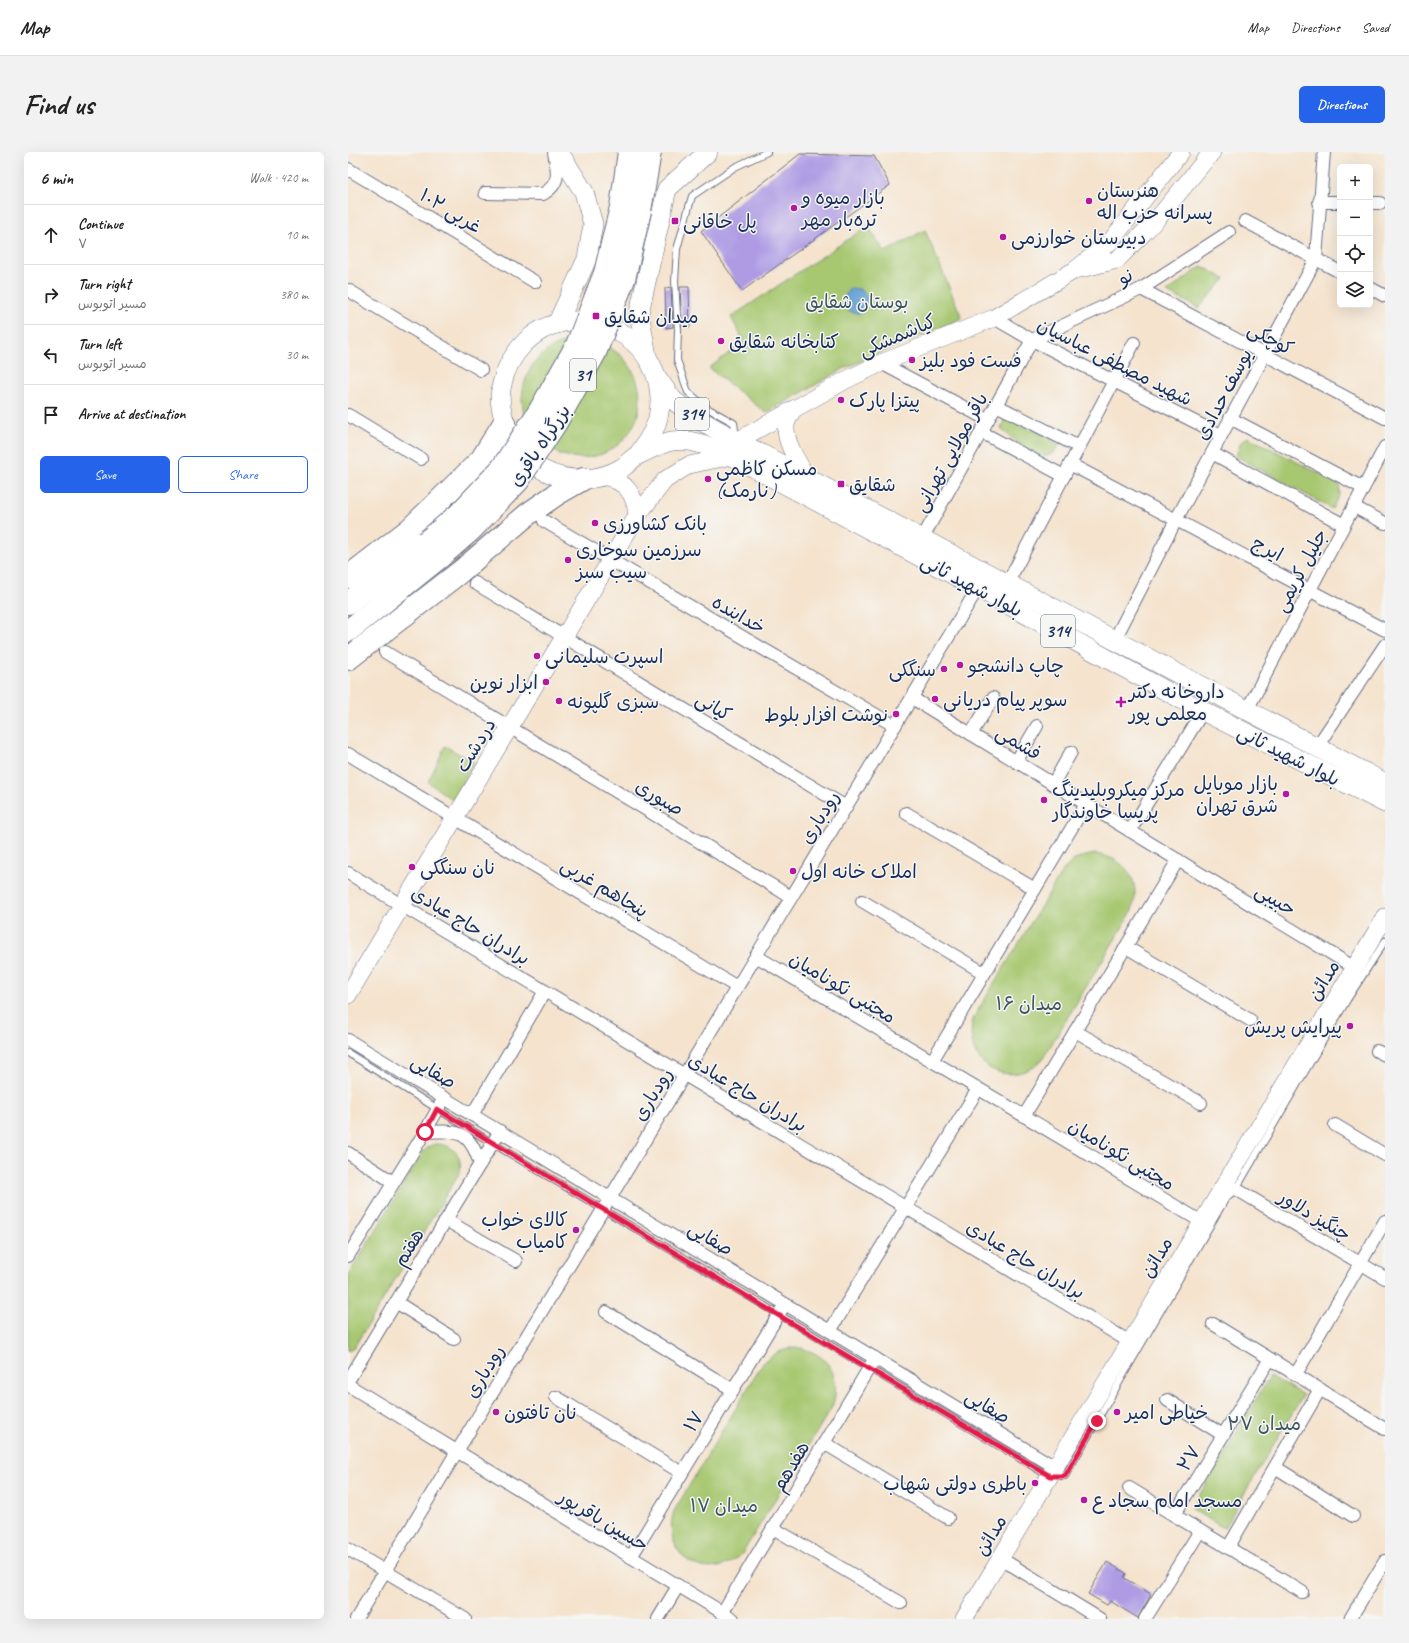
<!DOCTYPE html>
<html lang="en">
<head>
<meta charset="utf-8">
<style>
  :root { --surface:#fff; --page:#f2f2f2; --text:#222; --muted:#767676; --line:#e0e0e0; --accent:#2563eb }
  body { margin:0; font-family:Caveat,"Playpen Sans Arabic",sans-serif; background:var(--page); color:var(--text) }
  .controls { position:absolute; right:12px; top:12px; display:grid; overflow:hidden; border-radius:6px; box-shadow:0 4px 16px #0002 }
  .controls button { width:36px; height:36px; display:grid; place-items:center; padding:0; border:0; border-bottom:1px solid var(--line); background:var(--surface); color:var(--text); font:20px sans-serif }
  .stop { position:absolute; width:12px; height:12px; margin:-9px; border:3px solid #e11d48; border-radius:50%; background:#fff }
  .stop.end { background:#e11d48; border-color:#fff; box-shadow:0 1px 4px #0008 }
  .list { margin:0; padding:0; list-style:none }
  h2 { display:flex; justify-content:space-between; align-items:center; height:52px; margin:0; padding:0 16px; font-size:17px }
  h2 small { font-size:13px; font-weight:400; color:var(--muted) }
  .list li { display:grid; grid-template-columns:26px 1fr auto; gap:12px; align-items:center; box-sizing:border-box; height:60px; padding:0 16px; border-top:1px solid var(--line) }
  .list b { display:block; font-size:15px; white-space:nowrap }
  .list p { margin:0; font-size:13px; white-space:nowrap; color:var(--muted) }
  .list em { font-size:13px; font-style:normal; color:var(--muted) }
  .actions { display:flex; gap:8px; padding:12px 16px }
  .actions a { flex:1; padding:9px 0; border:1px solid var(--accent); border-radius:6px; text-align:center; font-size:14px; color:var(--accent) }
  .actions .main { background:var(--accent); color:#fff }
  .icon { flex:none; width:22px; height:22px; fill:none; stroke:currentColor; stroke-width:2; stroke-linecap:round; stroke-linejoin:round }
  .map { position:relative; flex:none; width:1037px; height:1467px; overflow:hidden; border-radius:6px }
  header { display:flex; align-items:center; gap:24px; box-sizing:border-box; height:56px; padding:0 20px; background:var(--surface); border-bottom:1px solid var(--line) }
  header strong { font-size:19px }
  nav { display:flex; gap:22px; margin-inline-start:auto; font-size:14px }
  .intro { display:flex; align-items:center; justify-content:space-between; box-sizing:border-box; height:96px; padding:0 24px }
  h1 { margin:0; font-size:28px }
  .button { padding:10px 18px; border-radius:6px; background:var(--accent); color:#fff; font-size:14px; font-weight:700 }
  main { display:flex; gap:24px; padding:0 24px }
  aside { flex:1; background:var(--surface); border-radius:6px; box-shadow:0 4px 16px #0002 }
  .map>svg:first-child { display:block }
  .green { fill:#a7c871; stroke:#617c68 }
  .water { fill:#66a1d6; stroke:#40689a }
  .building { fill:#ae9be4 }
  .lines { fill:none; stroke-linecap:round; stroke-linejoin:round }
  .lane-casing { stroke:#676e85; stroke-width:8 }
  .street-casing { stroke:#676e85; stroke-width:14 }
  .secondary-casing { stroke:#676e85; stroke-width:18 }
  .primary-casing { stroke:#676e85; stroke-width:20 }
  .highway-casing { stroke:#676e85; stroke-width:24 }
  .lane { stroke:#fff; stroke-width:6 }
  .street { stroke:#fff; stroke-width:12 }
  .secondary { stroke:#fff; stroke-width:17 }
  .primary { stroke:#fff; stroke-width:19 }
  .highway { stroke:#fff; stroke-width:22 }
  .highway-bridge-casing { stroke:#676e85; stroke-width:24; stroke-linecap:butt }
  .highway-bridge { stroke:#fff; stroke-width:22 }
  .route { stroke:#e11d48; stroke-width:5 }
  .poi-dot { fill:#b5179e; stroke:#f6f6f2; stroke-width:1.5 }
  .labels { text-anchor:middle; stroke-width:3; stroke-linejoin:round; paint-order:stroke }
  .shield { fill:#f6f6f2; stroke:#5d6b8a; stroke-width:1 }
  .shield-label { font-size:18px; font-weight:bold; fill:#1b2f5e }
  .poi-label { font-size:19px; fill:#1b2f5e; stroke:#f6f6f2; text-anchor:start }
  .street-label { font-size:19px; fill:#1b2f5e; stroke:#f6f6f2 }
  .park-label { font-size:19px; fill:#3e5563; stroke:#f6f6f2 }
</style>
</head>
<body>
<header>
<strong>Map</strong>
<nav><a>Map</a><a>Directions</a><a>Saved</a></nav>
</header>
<div class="intro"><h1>Find us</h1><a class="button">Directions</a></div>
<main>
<aside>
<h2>6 min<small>Walk · 420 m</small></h2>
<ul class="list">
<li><svg class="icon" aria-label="ahead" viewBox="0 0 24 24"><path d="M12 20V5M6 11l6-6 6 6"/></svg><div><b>Continue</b><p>۷</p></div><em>10 m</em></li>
<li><svg class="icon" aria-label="right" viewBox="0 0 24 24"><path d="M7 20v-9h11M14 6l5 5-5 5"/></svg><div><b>Turn right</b><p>مسیر اتوبوس</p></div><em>380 m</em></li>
<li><svg class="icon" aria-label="left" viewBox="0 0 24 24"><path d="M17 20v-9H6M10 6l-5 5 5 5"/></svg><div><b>Turn left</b><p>مسیر اتوبوس</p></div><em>30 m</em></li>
<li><svg class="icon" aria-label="arrive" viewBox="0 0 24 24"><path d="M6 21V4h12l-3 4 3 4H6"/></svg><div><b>Arrive at destination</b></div></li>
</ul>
<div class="actions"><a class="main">Save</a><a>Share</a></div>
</aside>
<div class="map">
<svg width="1037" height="1467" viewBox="0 0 1037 1467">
  <rect width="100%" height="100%" fill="#f6f6f2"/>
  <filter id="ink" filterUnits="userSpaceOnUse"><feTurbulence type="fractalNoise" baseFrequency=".025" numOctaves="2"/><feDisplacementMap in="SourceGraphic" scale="8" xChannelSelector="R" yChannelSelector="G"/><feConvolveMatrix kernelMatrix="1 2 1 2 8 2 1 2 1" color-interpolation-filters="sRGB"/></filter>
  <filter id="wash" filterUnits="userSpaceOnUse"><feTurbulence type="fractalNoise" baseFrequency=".012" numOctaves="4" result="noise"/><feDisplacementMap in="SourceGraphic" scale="16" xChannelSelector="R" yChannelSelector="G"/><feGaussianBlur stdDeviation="0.9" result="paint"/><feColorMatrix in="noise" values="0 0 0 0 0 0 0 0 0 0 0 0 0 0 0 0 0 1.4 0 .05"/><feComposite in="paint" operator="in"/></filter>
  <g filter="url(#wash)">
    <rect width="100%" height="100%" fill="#f5e3cd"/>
    <g class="green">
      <path d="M520,74l17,26 40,-22 37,88 -117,50 -79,45 -57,-45 35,-26 -13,-25z"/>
      <path d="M854,114l23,13 -26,29 -32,-16z"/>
      <circle cx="233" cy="247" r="59"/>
      <path d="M657,266l41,18 13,9c-3,5 -6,9 -12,11 -11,2 -38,-20 -46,-27z"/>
      <path d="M900,285l92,47 -1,11 -7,14 -96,-53 5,-14z"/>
      <path d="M97,594l29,16 -20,39 -26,-19z"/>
      <path d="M747,702c32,4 48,28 36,59l-89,147c-35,33 -83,2 -68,-43l89,-147 14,-12z"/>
      <path d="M87,992c18,0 28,11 25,28l-105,174 -7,5v-75l75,-124 6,-5z"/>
      <path d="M447,1195c33,5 48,29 37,60l-90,147c-35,33 -82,2 -68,-43l89,-148 15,-11z"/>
      <path d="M922,1224l33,19 -79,133 -33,-19z"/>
    </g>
    <path class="water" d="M502,136l10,1 7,8v9l-7,8 -11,-3 -6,-5 2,-10z"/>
    <g id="blocks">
      <g class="building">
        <path d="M452,2l74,2 16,29 -148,106 -41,-60z"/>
        <path d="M323,135l2,40 -7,1 -1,-40z"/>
        <path d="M332,135h9l1,40h-8z"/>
        <path d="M759,1410l19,11 -2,5 27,16 -13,24 -28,-17 -3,4 -19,-11z"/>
      </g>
    </g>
  </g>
  <g filter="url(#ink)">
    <use href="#blocks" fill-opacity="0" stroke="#676e85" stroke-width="1"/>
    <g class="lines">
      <g class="lane-casing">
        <g id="lane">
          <path d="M388,285l-2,-14 -27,-15 -19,-16 -11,-32 1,-30 -3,-49 2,-32 15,-53 43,-29 32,-15"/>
          <path d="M0,901l144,90 557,333h16l161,-278 10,-9 111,-189 38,-59"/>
        </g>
      </g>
      <g class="street-casing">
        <g id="street">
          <path d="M0,17l187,113"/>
          <path d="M137,41l58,1c19,-11 14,-23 11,-42"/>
          <path d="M971,50h21"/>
          <path d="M1022,51h10"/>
          <path d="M897,69l95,51"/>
          <path d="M1022,136l15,8"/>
          <path d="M793,137l244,129"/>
          <path d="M0,138l133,80"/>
          <path d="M646,166l38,22 189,95"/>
          <path d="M533,211l107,57"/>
          <path d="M648,253l83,42"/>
          <path d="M0,263l73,44"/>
          <path d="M882,266l133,70"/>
          <path d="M633,280l83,44"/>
          <path d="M864,301l132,72"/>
          <path d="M722,312l315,166"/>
          <path d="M1006,355l31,16"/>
          <path d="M196,369l351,205"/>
          <path d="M574,387l110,-199 109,-51 88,-57"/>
          <path d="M127,431l371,224"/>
          <path d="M659,432l127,-241"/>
          <path d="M766,489l62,-121 140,-261 8,-107"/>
          <path d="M37,500l406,245"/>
          <path d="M564,546l443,270"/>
          <path d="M899,558l138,-263"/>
          <path d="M623,582l22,-36"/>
          <path d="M968,596l69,-103"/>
          <path d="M0,602l389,233"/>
          <path d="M668,610l21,-36"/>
          <path d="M705,632l18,-32"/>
          <path d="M558,661l129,76"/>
          <path d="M782,679l73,-120"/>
          <path d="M0,721l782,469"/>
          <path d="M514,749l122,72"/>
          <path d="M778,795l124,73"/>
          <path d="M408,804l446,266"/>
          <path d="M727,879l126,72"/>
          <path d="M0,888l707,427"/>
          <path d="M1029,899l8,4"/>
          <path d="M584,909l154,-257"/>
          <path d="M124,963l73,-124"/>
          <path d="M676,964l154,-256"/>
          <path d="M987,973l50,30"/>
          <path d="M77,980l19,-34"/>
          <path d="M0,1001l45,29"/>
          <path d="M878,1031l159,95"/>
          <path d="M98,1068l70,41"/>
          <path d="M0,1104l77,-124c33,-1 44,-3 55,32"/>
          <path d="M48,1150l58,37"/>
          <path d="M258,1160l127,78"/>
          <path d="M865,1172l172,105"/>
          <path d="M482,1179l148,-242"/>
          <path d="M948,1222l89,-153"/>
          <path d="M0,1229l152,-250"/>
          <path d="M0,1233l385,234"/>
          <path d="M208,1245l126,76"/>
          <path d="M819,1248l56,35"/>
          <path d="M476,1291l124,75"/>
          <path d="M927,1315l78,49"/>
          <path d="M781,1336l173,104"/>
          <path d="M826,1363l96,-156"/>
          <path d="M425,1376l128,75"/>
          <path d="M880,1396l92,-159"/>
          <path d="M0,1397l117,70"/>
          <path d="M283,1405l154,-253"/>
          <path d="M652,1406l100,61"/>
          <path d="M374,1461l153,-255"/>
          <path d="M8,1467l622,-1031"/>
          <path d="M310,1467l20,-33"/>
          <path d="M797,1467l55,-88"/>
          <path d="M1002,1467l35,-58"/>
        </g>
      </g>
      <g class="secondary-casing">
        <g id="secondary">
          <path d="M733,117l36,-9 41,-42 54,-66"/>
          <path d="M445,257c-2,5 -7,12 -7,17 -1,18 13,37 21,52"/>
          <path d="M389,289l109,-61 35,-17 113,-45 81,-48 35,-28 71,-90"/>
          <path d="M256,324c22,6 31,17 33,40"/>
          <path d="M0,843l289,-479 28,-36 24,-15 43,-9"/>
          <path d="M616,1467l421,-702"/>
        </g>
      </g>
      <g class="primary-casing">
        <g id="primary">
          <path d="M209,172l30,-65 6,-35 -9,-32 -25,-40"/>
          <path d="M299,204l-8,-43 28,-124 41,-37"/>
          <path d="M310,227l15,21 25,19 39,22 648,342"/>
          <path d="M290,303c8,-12 17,-23 20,-37 18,-83 -92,-134 -142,-65 -11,15 -18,36 -15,54 5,26 18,51 42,63 25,13 55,12 79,-2 6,-4 10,-10 16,-13 8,-4 26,-13 34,-14 22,-3 41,7 60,15l246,132 225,123 182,92"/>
        </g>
      </g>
      <g class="highway-casing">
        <g id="highway">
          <path d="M0,425l62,-48 71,-69 23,-37"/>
          <path d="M0,451l78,-61"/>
          <path d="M0,479l92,-74"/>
          <path d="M0,507l112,-87 68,-58 29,-20 26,-15"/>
        </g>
      </g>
      <use href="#lane" class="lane"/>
      <use href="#street" class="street"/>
      <use href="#secondary" class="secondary"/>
      <use href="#primary" class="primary"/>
      <use href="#highway" class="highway"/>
      <g class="highway-bridge-casing">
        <g id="highway-bridge">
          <path d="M78,390l32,-27 44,-47 38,-58 37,-65 28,-72 16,-66 8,-55"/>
          <path d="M92,405l32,-28 46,-48 39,-60 38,-68 29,-74 16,-68 10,-59"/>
        </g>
      </g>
      <use href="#highway-bridge" class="highway-bridge"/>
    </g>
  </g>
  <g class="lines" filter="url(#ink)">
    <path class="route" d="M77,980l12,-23 341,206 272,161h15l32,-55"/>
  </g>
  <g class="poi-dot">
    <circle cx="741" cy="49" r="4"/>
    <circle cx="446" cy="56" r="4"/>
    <rect x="323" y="65" width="8" height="8" rx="2"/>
    <circle cx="655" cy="85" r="4"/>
    <rect x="244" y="160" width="8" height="8" rx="2"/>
    <circle cx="373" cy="189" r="4"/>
    <circle cx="564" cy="208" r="4"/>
    <circle cx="493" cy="248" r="4"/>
    <circle cx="360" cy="327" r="4"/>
    <rect x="489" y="328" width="8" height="8" rx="2"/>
    <circle cx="247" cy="371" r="4"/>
    <circle cx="220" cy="408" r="4"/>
    <circle cx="189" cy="504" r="4"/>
    <circle cx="612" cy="513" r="4"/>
    <circle cx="596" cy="517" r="4"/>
    <circle cx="198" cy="530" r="4"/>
    <circle cx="587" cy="547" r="4"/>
    <circle cx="211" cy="549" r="4"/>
    <path d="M771 544h4v4h4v4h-4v4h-4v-4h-4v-4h4z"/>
    <circle cx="548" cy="562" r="4"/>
    <circle cx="938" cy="642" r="4"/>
    <circle cx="696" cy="648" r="4"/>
    <circle cx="64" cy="715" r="4"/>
    <circle cx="445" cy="719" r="4"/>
    <circle cx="1002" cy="874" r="4"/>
    <circle cx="228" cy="1078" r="4"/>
    <circle cx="148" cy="1260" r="4"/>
    <circle cx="769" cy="1260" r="4"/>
    <circle cx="687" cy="1331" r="4"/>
    <circle cx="736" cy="1348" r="4"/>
  </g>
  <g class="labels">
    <g class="shield">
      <rect x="222" y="207" width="26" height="32" rx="3"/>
      <rect x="327" y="246" width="34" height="32" rx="3"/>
      <rect x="693" y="463" width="34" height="32" rx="3"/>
    </g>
    <g class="shield-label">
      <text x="235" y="229">31</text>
      <text x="344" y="268">314</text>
      <text x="710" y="485">314</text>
    </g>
    <g class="poi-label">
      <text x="749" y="45">هنرستان<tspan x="749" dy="22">پسرانه حزب اله</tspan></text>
      <text x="454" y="52">بازار میوه و<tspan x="454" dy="22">تره‌بار مهر</tspan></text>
      <text x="335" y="76">پل خاقانی</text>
      <text x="663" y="92">دبیرستان خوارزمی</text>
      <text x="256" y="171">میدان شقایق</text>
      <text x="381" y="196">کتابخانه شقایق</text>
      <text x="572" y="215">فست فود بلیز</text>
      <text x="501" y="255">پیتزا پارک</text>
      <text x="368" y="323">مسکن کاظمی<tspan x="368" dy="22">(نارمک)</tspan></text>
      <text x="501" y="339">شقایق</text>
      <text x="255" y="378">بانک کشاورزی</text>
      <text x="228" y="404">سرزمین سوخاری<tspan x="228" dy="22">سیب سبز</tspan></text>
      <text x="197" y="511">اسپرت سلیمانی</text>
      <text x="620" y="520">چاپ دانشجو</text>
      <text x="588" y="524" text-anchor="end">سنگکی</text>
      <text x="190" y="537" text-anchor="end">ابزار نوین</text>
      <text x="781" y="546">داروخانه دکتر<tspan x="781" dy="22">معلمی پور</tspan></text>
      <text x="595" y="554">سوپر پیام دریانی</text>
      <text x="219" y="556">سبزی گلپونه</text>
      <text x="540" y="569" text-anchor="end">نوشت افزار بلوط</text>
      <text x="930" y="638" text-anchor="end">بازار موبایل<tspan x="930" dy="22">شرق تهران</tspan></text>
      <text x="704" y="644">مرکز میکروبلیدینگ<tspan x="704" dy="22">پریسا خاوندگار</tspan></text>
      <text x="72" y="722">نان سنگکی</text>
      <text x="453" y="726">املاک خانه اول</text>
      <text x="994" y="881" text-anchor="end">پیرایش پریش</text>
      <text x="220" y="1074" text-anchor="end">کالای خواب<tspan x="220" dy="22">کامیاب</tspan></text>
      <text x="156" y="1267">نان تافتون</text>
      <text x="777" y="1267">خیاطی امیر</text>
      <text x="679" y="1338" text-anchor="end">باطری دولتی شهاب</text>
      <text x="744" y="1355">مسجد امام سجاد ع</text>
    </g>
    <g class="street-label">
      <text transform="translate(103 58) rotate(31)" y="7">۱۰۲ غربی</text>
      <text transform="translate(777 124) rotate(-27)" y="7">نو</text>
      <text transform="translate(549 183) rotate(-23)" y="7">کیاشمشکی</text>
      <text transform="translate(923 186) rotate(28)" y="7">کوچکی</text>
      <text transform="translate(767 209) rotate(27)" y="7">شهید مصطفی عباسیان</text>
      <text transform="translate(875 242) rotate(-62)" y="7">یوسف حدادی</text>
      <text transform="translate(191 293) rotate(-56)" y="7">بزرگراه باقری</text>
      <text transform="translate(602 300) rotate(-61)" y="7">باقر مولایی تهرانی</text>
      <text transform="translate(920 396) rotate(28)" y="7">ایرج</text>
      <text transform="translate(952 418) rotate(-62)" y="7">جلیل کریمی</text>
      <text transform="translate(624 433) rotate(28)" y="7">بلوار شهید ثانی</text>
      <text transform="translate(391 462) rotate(30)" y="7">خدابنده</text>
      <text transform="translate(366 554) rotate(31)" y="7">کیانی</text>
      <text transform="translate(671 590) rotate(31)" y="7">فشمی</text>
      <text transform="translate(127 593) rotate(-59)" y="7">دردشت</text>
      <text transform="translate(941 603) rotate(27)" y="7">بلوار شهید ثانی</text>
      <text transform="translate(312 645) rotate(31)" y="7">صبوری</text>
      <text transform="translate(471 665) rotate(-59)" y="7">رودباری</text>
      <text transform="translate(257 735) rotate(31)" y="7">پنجاهم غربی</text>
      <text transform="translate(928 747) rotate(31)" y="7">حبیبی</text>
      <text transform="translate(123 773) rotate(31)" y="7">برادران حاج عبادی</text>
      <text transform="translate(975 828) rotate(-59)" y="7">مدائن</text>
      <text transform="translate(495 835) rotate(31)" y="7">مجتبی نکونامیان</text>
      <text transform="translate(86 919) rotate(31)" y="7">صفایی</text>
      <text transform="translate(400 940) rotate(31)" y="7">برادران حاج عبادی</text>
      <text transform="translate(304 942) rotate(-59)" y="7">رودباری</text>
      <text transform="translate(774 1002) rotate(31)" y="7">مجتبی نکونامیان</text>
      <text transform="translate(967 1063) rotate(31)" y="7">چنگیز دلاور</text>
      <text transform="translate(363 1086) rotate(31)" y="7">صفایی</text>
      <text transform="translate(60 1095) rotate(-59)" y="7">هفتم</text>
      <text transform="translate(808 1105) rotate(-59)" y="7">مدائن</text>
      <text transform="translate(678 1107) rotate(31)" y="7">برادران حاج عبادی</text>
      <text transform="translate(136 1219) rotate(-59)" y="7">رودباری</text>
      <text transform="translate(640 1254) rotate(31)" y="7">صفایی</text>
      <text transform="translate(345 1269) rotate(-59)" y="7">۱۷</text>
      <text transform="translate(840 1306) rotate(-58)" y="7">۲۷</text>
      <text transform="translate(442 1314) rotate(-59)" y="7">هفدهم</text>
      <text transform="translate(256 1368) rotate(31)" y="7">حسین باقرپور</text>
      <text transform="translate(642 1383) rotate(-59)" y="7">مدائن</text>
    </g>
    <g class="park-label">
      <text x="509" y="156">بوستان شقایق</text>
      <text x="681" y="858">میدان ۱۶</text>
      <text x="916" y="1278">میدان ۲۷</text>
      <text x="376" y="1360">میدان ۱۷</text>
    </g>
  </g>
</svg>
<div class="controls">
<button>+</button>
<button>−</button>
<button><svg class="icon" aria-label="locate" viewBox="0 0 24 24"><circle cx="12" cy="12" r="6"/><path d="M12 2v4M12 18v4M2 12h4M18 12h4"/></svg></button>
<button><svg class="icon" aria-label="layers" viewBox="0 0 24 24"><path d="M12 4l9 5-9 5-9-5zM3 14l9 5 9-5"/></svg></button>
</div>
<div class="stop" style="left:77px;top:980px"></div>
<div class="stop end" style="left:749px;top:1269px"></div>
</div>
</main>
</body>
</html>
